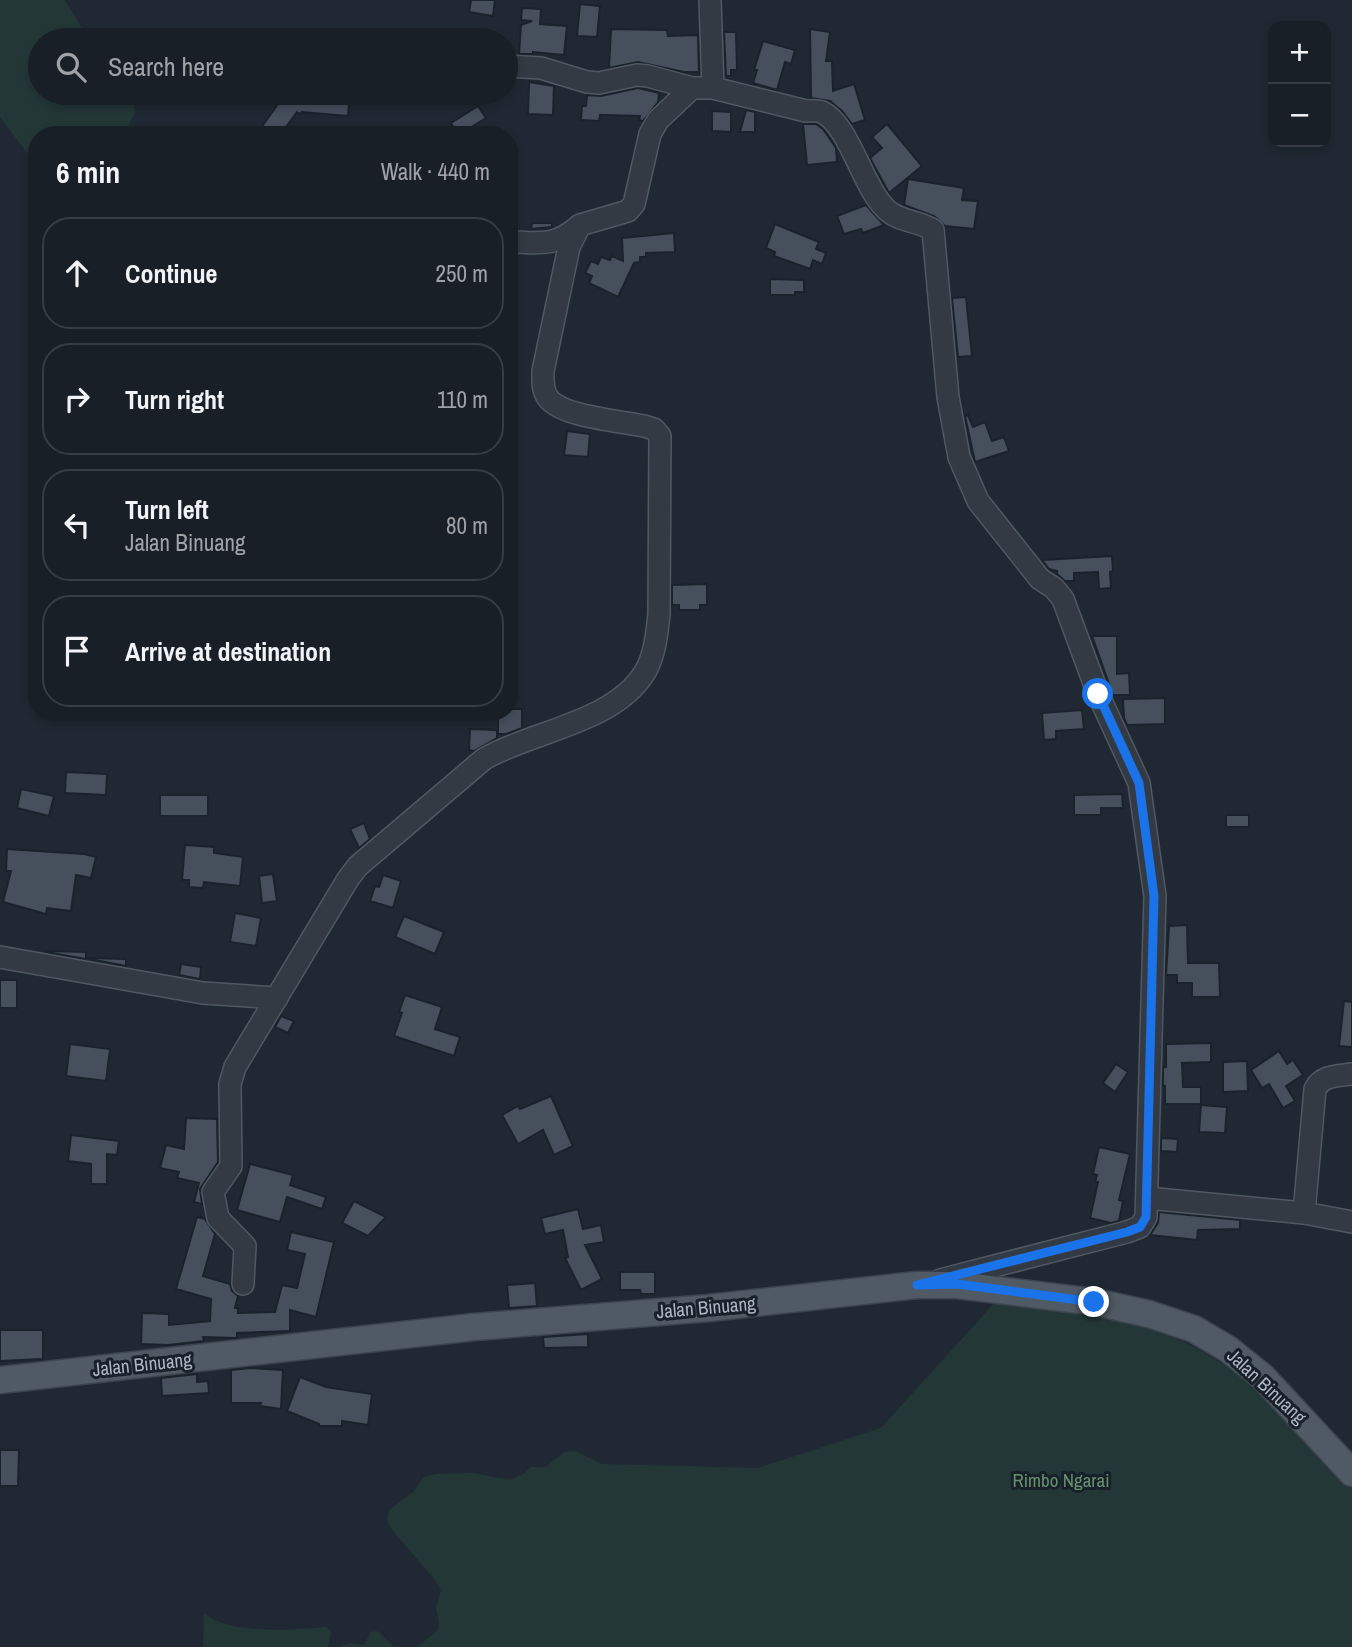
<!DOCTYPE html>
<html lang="en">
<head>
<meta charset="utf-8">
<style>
  :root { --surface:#181f26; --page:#252c32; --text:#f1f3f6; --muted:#9fa2a7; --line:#363d43 }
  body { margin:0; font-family:"Archivo Narrow",sans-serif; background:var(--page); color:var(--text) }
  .controls { position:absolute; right:21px; top:21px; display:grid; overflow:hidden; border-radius:14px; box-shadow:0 4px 10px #0003 }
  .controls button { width:63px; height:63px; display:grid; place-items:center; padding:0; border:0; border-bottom:2px solid var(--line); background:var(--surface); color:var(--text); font:35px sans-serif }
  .stop { position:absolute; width:21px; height:21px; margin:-16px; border:5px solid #1a73e8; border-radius:50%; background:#fff }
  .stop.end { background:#1a73e8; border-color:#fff; box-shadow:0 2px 7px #0008 }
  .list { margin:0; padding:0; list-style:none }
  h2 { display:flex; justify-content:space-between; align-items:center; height:91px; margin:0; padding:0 28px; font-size:30px }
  h2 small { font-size:23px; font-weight:400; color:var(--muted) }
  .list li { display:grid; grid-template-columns:46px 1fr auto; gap:21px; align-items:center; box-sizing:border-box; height:112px; margin:0 14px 14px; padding:0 14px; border:2px solid var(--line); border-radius:28px }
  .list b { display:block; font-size:26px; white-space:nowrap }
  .list p { margin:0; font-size:23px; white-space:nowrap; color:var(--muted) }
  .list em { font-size:23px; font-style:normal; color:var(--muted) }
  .icon { flex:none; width:38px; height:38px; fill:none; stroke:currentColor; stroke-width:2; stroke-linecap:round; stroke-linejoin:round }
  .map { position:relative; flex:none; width:1352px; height:1647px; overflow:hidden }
  .search { position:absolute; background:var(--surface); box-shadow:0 4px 10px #0003; left:28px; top:28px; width:490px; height:77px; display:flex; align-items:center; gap:18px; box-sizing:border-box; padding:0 24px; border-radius:38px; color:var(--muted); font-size:26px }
  .panel { position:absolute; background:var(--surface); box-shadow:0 4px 10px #0003; left:28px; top:126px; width:490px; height:595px; border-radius:28px }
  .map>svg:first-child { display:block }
  .green { fill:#243737 }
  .building { fill:#46505d; stroke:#1a222b; stroke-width:2 }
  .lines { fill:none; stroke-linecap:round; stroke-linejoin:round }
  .minor-casing { stroke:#505863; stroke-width:24 }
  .major-casing { stroke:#3c444e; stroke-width:29 }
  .minor { stroke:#333a44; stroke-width:21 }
  .major { stroke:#505a64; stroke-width:26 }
  .route { stroke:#1a73e8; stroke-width:9 }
  .labels { text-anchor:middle; stroke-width:6; stroke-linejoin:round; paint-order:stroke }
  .street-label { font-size:19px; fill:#acb5c2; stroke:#182029 }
  .park-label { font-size:19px; fill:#66906e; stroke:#182029 }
</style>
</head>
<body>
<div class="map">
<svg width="1352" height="1647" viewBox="0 0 1352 1647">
  <rect width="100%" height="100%" fill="#202933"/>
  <g class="green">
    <path d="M0,0h65l24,40h-49v53h92l3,20 -11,21 -87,1v31l-37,-49z"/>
    <path d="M998,1299c61,9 125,16 183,42 64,29 119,83 171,129v177h-935l21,-17 1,-9 -3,-13 5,-17 -5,-10 -43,-50 -6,-9 2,-12 24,-18 11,-15 12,-3 37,-1 37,7 13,-6 8,-7h15l18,-15 11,-1 27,13 156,4 123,-40z"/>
    <path d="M204,1613c23,22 92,17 122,14l5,5 -3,15h-125z"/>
    <path d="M377,1631l17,16h-55l12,-4 13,2 7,-13z"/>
  </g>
  <g class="building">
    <path d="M471,0h24l-2,16 -24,-4z"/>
    <path d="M580,4l20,2 -3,31 -20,-1z"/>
    <path d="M522,8l19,1 -1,15 27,2 -3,29 -31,-3v2h-14l2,-29 11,-4 -11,-1z"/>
    <path d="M611,29l56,1 1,6 30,-1 1,37h-15l-46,-10 -29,6z"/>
    <path d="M810,29l20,3 -4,29h6l1,30 21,-7 11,36 -13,4 -10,-13 -12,-10 -19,-3z"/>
    <path d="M724,32h12l1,38h-6v6h-5z"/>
    <path d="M763,41l32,9 -4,14 -6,-2 -8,28 -24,-7 4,-13h-3z"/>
    <path d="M529,82l25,4 -1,29 -25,-1z"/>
    <path d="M638,88l21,5 -1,9 -15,19 -4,-1 1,-4 -35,-1h-5l-1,6 -18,-1 1,-14h4l1,-11 14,1z"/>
    <path d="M265,93h85l-2,23 -46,-4 -2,2 -3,-2 -17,23h-24l24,-34z"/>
    <path d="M478,106l8,12 -16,10 5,7h-17l-7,-12z"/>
    <path d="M746,110l9,2v20h-15z"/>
    <path d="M712,111l19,1v20l-19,-1z"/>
    <path d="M803,124h13l7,5 13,19 1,14 -30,3z"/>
    <path d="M887,124l35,42 -33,27 -19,-35 12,-10 -10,-11z"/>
    <path d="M908,179l56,9 -2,12 16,1 -4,28 -29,-3 -11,-10 -30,-11z"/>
    <path d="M866,205l18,20 -21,8 -2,-4 -17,5 -7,-18z"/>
    <path d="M532,223h20v4l-21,2z"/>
    <path d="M775,224l44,18 -3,7 10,4 -4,11 -9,-4 -3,9 -36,-13 1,-4 -9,-4z"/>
    <path d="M674,233l1,19 -29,1v4h-6v5l-6,1 -16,34 -29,-14 3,-7 -7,-3 6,-12 7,3 3,-7 9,3 2,-4 11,5 -1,-23z"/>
    <path d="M770,279l34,1v12h-9v3h-25z"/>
    <path d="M966,297l6,59 -14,1 -6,-59z"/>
    <path d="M968,415l5,12 12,-5 7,19 12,-4 5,14 -34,11 -10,-46z"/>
    <path d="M567,431l23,3 -2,23 -24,-2z"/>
    <path d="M1112,556l1,15 -3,1 1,16 -12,1 -1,-17 -24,1v8h-9l-8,-7v-3l-8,-2 -7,-9z"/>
    <path d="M707,584v21h-7v5h-21v-5h-7v-20z"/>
    <path d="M1092,636h25v38l12,-1 1,22h-17z"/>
    <path d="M1165,698v26l-38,1 -3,-7 -1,-19z"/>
    <path d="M509,709h13v19l-16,6h-8v-22h11z"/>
    <path d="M1082,710l2,19 -28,2v8l-12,1 -2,-27z"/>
    <path d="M470,729l27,1v8l-23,13 -5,-1z"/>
    <path d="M66,772l41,2 -1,21 -41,-2z"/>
    <path d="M21,789l33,7 -5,20 -32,-8z"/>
    <path d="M1122,794l1,14h-22v7h-27v-20z"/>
    <rect x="160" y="795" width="48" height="21"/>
    <rect x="1226" y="815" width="23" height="12"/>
    <path d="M364,823l6,16 -11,9 -9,-19z"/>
    <path d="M185,845l29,2v6l29,4 -3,29 -36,-4 -1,6 -14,-1v-7h-7z"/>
    <path d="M7,849l77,5 12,3 -5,21 -15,-3 -5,36 -24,-3 -1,6 -43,-12 8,-31h-5z"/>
    <path d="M273,874l4,27 -15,2 -3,-27z"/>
    <path d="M383,875l18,6 -8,27 -23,-7 5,-15 4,1z"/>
    <path d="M235,913l26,5 -5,28 -26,-4z"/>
    <path d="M404,916l40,16 -9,22 -40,-17z"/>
    <path d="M1187,925l1,38h31l1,34h-28v-14h-15v-8h-11l3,-49z"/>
    <path d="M45,951l41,1v7l-41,-7z"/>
    <path d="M89,958l37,1v7l-37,-7z"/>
    <path d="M181,964l20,3 -1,12 -21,-4z"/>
    <rect x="0" y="980" width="17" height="28"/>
    <path d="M405,995l37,12 -7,22 25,8 -6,19 -60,-20 8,-23 -3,-1z"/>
    <path d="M1344,1001l8,1v45l-13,-1z"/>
    <path d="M281,1016l13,5 -6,12 -13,-6z"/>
    <path d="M1211,1043v19l-29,1 1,24h18v17h-36v-18h-2v-19h3v-23z"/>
    <path d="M70,1044l40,5 -4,32 -40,-5z"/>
    <path d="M1279,1051l8,13 6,-4 10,15 -17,11 9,15 -12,7 -14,-24 -7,4 -11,-18z"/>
    <path d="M1247,1061l1,30 -25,1v-30z"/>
    <path d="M1116,1064l12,8 -13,20 -12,-9z"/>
    <path d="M551,1096l22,50 -19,9 -11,-25 -25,14 -16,-29 16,-9 2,3z"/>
    <path d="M1201,1105l26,2 -2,26 -26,-1z"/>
    <path d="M186,1118l31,1 1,43 -18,27 2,15 -8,-2 5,-19 -22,-5 2,-6 -19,-4 6,-23 18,4z"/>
    <path d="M71,1135l48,6 -2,14 -10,-1v30h-16v-20l-23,-3z"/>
    <path d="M1161,1138l17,1 -1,13 -16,-1z"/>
    <path d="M1099,1147l31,7 -11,46 4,1 -4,20 -8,2 -21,-5 8,-36h-3l2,-7 -4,-1z"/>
    <path d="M250,1164l43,11 -3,10 36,12 -4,12 -35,-12 -7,25 -43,-12z"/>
    <path d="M354,1201l32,16 -18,19 -26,-13z"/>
    <path d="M578,1209l5,20 18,-4 3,17 -19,3 17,34 -21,11 -16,-32 3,-1 -5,-27 -18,4 -4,-16z"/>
    <path d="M1159,1212l81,8v9l-42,1 -1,10 -47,-5 8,-12z"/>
    <path d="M197,1217l8,2 10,15 -12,42 27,8 2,7 6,5 -3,12h3v5l37,-1 7,-27 15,3 8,-34 -18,-4 4,-18 43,10 -18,75 -26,-7v21l-53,2v5h-3l-31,-1 1,4 -36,4 -27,-1 1,-31 27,1v11l41,-4 1,-22 -35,-10z"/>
    <path d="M620,1272h35v22h-14l-1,-4h-20z"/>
    <path d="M535,1283l2,23 -28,2 -2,-23z"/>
    <path d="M0,1330h43v29l-43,2z"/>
    <path d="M588,1334v13l-44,1 -1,-11z"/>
    <path d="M250,1368l33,2 -2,39 -21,-3 1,-3h-30v-33z"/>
    <path d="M197,1374v8l11,-1 1,12 -47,3 -1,-18z"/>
    <path d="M300,1377l26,10 46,7 -4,31 -26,-4v5h-23v-2l-32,-13z"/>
    <path d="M0,1450h19l-1,36h-18z"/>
  </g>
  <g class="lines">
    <g class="minor-casing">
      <g id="minor">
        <path d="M710,0l3,88"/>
        <path d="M506,66l35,2 46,14 12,1 38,-8 11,1 44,12h21l93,23c5,0 11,-1 16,1 28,13 41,78 66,99 13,11 32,10 45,19l15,167 11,60 19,44 62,78 14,9 9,11 35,95 41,89 16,113 -9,321 -6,10 -13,5 -187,48"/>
        <path d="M509,242c32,0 44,6 70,-16"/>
        <path d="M0,957l203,36 74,5"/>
        <path d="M1147,1198l157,15 48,9"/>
        <path d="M1304,1213l11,-124c7,-14 23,-13 37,-15"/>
        <path d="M243,1284l2,-38 -27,-28 -5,-26 18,-26 -1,-82 5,-17 113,-188 10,-13 126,-107c48,-28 130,-36 161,-87 10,-17 12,-39 14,-58l1,-178 -6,-7 -10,-3c-23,-5 -82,-9 -96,-28 -6,-8 -5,-17 -5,-27l26,-124 11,-22 48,-14 6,-7 16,-70 8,-14 34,-32"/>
      </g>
    </g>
    <g class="major-casing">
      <path id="major" d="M0,1380l474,-53 235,-19 208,-23h40l138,17 54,12 45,15 34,20 35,28 89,96"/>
    </g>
    <use href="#minor" class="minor"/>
    <use href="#major" class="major"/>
  </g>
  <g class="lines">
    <path class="route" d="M1094,1302l-137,-18 -40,1 210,-53 13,-5 6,-10 8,-321 -15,-113 -41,-89"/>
  </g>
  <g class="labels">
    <g class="street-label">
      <text transform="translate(706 1307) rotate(-5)" y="7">Jalan Binuang</text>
      <text transform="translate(142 1364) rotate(-6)" y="7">Jalan Binuang</text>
      <text transform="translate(1267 1386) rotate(43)" y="7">Jalan Binuang</text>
    </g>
    <g class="park-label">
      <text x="1061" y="1487">Rimbo Ngarai</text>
    </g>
  </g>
</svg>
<div class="controls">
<button>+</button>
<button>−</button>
</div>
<div class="stop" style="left:1098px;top:694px"></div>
<div class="stop end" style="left:1094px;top:1302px"></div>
<div class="search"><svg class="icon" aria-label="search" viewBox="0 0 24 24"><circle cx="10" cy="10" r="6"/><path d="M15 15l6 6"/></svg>Search here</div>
<section class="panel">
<h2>6 min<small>Walk · 440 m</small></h2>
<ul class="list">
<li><svg class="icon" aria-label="ahead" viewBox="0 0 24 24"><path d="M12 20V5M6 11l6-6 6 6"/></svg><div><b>Continue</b></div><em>250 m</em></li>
<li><svg class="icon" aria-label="right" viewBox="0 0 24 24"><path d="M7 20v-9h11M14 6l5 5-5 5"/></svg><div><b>Turn right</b></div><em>110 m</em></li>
<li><svg class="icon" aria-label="left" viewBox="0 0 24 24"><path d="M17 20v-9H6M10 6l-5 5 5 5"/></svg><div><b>Turn left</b><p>Jalan Binuang</p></div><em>80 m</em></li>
<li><svg class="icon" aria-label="arrive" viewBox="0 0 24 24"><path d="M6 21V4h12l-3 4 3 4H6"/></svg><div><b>Arrive at destination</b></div></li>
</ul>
</section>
</div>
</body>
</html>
